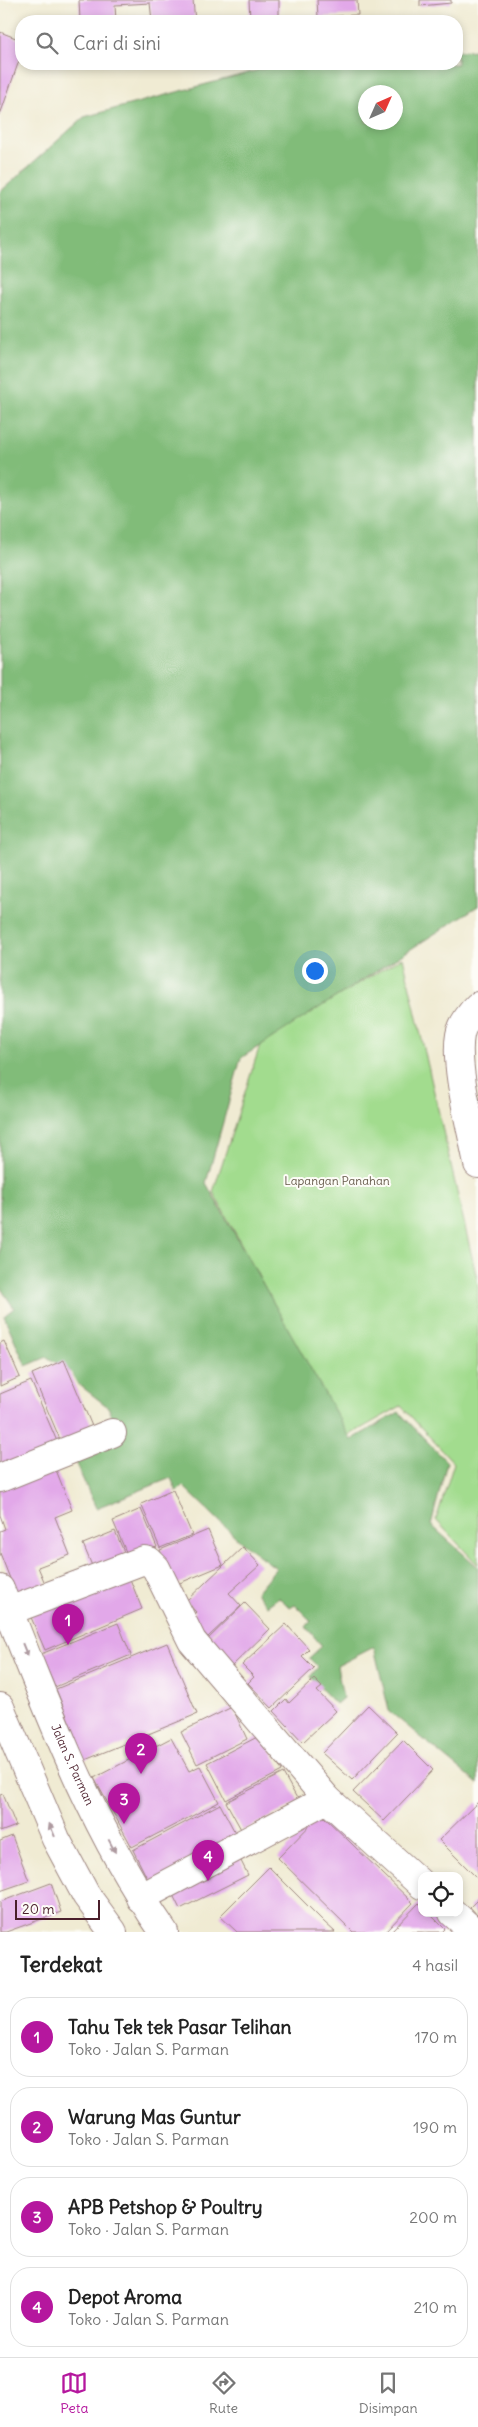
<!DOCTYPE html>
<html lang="id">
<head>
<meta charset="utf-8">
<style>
  :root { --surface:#fff; --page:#f2f2f2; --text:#222; --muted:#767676; --line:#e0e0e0; --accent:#b5179e }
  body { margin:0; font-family:Delius,sans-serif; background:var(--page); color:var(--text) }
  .controls { position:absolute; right:15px; bottom:15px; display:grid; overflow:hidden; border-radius:10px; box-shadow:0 2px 8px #0003 }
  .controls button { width:45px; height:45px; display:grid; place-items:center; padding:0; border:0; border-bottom:1px solid var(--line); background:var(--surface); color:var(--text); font:25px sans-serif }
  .compass { position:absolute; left:358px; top:85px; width:45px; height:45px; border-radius:50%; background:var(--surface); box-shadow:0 2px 8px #0003; rotate:45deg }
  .scale { position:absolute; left:15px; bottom:12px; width:85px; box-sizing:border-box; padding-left:5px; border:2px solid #4a1f2b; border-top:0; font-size:14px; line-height:18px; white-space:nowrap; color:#4a1f2b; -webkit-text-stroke:4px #fdfcf7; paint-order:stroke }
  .you { position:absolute; left:314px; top:970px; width:18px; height:18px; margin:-12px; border:4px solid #fff; border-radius:50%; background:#1a73e8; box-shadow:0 0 0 8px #1a73e833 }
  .badge { display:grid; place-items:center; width:32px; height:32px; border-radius:50%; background:var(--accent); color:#fff; font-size:16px; font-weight:700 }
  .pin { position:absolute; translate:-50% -41px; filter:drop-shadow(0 1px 2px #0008) }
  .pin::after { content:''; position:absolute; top:26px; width:18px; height:15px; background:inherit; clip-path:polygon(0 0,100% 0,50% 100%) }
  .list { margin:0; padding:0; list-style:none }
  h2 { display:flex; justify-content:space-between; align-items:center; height:65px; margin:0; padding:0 20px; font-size:21px }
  h2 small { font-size:16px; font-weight:400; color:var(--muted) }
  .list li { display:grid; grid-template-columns:32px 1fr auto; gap:15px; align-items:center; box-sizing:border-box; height:80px; margin:0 10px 10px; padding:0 10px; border:1px solid var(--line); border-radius:20px }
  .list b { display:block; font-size:19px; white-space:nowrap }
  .list p { margin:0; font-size:16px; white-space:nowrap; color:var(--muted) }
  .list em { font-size:16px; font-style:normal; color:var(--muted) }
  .icon { flex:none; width:28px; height:28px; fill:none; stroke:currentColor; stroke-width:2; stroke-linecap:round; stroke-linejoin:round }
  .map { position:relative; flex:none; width:478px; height:1932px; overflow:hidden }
  .search { position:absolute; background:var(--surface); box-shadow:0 2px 8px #0003; left:15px; right:15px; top:15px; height:55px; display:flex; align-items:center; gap:12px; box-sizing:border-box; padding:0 18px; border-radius:20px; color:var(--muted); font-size:19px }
  .sheet { height:425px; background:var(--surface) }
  nav { display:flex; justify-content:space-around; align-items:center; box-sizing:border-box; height:70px; border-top:1px solid var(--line); background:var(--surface); font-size:14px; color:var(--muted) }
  nav a { display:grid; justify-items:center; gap:2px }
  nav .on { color:var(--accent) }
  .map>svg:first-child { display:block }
  .green { fill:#a2dc8e; stroke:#767e5c }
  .forest { fill:#81bc79; stroke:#666e52; fill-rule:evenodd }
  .building { fill:#e2a8e9 }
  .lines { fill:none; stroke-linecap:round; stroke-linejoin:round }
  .minor-casing { stroke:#9d857f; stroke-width:30 }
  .major-casing { stroke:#9d857f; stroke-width:30 }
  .minor { stroke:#fff; stroke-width:28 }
  .major { stroke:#fff; stroke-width:28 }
  .oneway { fill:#ae9aa0 }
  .labels { text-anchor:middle; stroke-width:4; stroke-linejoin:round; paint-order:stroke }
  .park-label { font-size:12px; fill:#645849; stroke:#fdfcf7 }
  .street-label { font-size:12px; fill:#4a1f2b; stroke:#fdfcf7 }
</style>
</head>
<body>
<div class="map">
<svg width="478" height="1932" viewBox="0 0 478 1932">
  <rect width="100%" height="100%" fill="#fdfcf7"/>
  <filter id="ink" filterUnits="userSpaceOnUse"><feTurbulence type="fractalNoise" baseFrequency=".02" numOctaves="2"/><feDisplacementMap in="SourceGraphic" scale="10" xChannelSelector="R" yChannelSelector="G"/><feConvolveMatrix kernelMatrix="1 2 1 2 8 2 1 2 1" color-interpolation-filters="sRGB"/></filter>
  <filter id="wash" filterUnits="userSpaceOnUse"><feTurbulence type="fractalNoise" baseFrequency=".0096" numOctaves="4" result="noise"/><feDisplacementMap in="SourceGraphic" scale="20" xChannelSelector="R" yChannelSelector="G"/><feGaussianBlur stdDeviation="1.12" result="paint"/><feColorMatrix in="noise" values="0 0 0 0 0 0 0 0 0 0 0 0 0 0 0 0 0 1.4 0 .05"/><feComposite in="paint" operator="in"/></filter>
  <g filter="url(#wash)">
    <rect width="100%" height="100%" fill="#f0ebd3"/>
    <path class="green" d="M403,957l75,326v282l-42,-45 18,-57 -53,-57 -55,31 -133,-245 48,-150z"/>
    <path class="forest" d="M478,50v856l-237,152 -35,125 145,257 48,-28 48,50 -16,63 47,42v217l-89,-73 -15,-64 -37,19 6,32 -7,6 -26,-27 8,-10 -9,-9 13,-12 -16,-19 5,-6 -16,-16 -5,3 -11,-11 -12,9 -11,-14 20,-24 -36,-27 -57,-55 -6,6 -6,-14 -75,30 -25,-55 48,-22 -11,-24 -31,-24 -6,-11 -24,-15 -21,9 -22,-50 10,-8 -14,-21v-1095l84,-75 197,-53h176v-13zM366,92h30v30h-30z"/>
    <g id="blocks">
      <g class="building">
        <path d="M79,0h114l2,21h-43l-2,-18 -35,2 1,16h-36z"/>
        <path d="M249,0h30v17l-29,2z"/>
        <path d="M317,0h40l1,15 -40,2z"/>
        <path d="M420,0h31v3l-31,3z"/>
        <path d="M0,32l21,8v15l-21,60z"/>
        <path d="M4,1341l16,36 -20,9v-43z"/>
        <path d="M64,1360l30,71 -32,13 -30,-70z"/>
        <path d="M31,1381l28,65 -59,25v-77z"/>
        <path d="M54,1465l18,45 -17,7 15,38 -32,12 11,26 -29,11 -20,-51v-22l5,-2 -5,-14v-29z"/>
        <path d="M173,1490l19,45 -32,13 -19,-44z"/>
        <path d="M141,1509l16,38 -28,12 -16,-38z"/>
        <path d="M208,1530l15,35 -48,20 -15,-35z"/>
        <path d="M115,1531l12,28 -32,14 -12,-29z"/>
        <path d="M243,1547l17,18 -31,28 12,13 -33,31 -18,-19 6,-6 -10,-11z"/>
        <path d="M128,1574l14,35 -97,41 -15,-35z"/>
        <path d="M245,1603l25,26 -41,40 -25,-26z"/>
        <path d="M118,1623l13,32 -76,32 -14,-33z"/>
        <path d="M286,1624l23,25 -7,7 12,12 -42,40 -24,-25 6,-6 -12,-12z"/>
        <path d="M167,1643l30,71 -112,46 -29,-71z"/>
        <path d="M314,1679l8,8 -5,4 19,20 -33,31 -29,-31 12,-12 3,4z"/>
        <path d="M368,1705l29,28 -45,47 -30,-27z"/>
        <path d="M232,1707l15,32 -50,25 -16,-32z"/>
        <path d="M263,1734l19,37 -56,29 -19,-37z"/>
        <path d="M171,1738l18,33 11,-5 19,36 -87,45 -38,-69z"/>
        <path d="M403,1740l30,30 -49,51 -31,-29z"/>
        <path d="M283,1773l16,29 -57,29 -16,-29z"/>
        <path d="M3,1794l13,32 -16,6v-37z"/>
        <path d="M478,1802v77l-39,-39z"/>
        <path d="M220,1804l18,34 -88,46 -17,-34z"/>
        <path d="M321,1814l92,89 -28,29h-32l-75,-74z"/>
        <path d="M12,1836l17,45 -29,10v-50z"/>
        <path d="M237,1853l11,22 -68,34 -11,-22z"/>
        <path d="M269,1867l55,55 11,10h-98l-17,-16z"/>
        <path d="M51,1883l10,29 -55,20h-6v-30z"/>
        <path d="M478,1899v17l-8,-9z"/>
        <path d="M419,1903l3,3v7h7l16,16 -3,3h-51z"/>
      </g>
    </g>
  </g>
  <g filter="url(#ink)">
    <use href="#blocks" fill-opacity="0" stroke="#9d857f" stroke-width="1"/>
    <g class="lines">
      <g class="minor-casing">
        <g id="minor">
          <path d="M478,1006c-8,8 -16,18 -18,29 -6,32 12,95 18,129"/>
          <path d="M0,1478l112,-45"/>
          <path d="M9,1611l135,-51 5,1 7,7 36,73 135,158 95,86"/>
          <path d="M140,1898l187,-99"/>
          <path d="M453,1913l21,19"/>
        </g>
      </g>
      <g class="major-casing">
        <g id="major">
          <path id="s1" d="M0,1589c47,118 91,238 164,343"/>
          <path d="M0,1707l56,132 30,56 27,37"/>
        </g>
      </g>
      <use href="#minor" class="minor"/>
      <use href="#major" class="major"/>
    </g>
    <defs><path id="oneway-solid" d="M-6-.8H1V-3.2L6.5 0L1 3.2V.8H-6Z" transform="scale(1.25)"/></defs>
    <g class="oneway">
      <use href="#oneway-solid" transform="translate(25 1650) rotate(68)"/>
      <use href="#oneway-solid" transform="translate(52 1830) rotate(-113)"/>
      <use href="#oneway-solid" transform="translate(112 1846) rotate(62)"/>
    </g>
  </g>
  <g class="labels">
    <g class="park-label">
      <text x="337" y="1185">Lapangan Panahan</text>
    </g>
    <g class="street-label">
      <text dy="4" stroke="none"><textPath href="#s1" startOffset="190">Jalan S. Parman</textPath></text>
    </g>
  </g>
</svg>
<div class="controls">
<button><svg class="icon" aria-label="locate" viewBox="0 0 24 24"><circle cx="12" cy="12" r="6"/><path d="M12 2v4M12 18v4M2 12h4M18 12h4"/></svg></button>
</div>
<svg class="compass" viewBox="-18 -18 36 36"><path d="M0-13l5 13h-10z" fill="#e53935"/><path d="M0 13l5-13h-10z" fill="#767676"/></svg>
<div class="scale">20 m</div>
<div class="you"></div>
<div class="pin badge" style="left:68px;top:1645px">1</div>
<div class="pin badge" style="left:141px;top:1774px">2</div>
<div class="pin badge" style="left:124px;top:1824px">3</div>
<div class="pin badge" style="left:208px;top:1881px">4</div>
<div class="search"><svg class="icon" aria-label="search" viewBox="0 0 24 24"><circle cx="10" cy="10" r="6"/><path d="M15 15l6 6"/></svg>Cari di sini</div>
</div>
<section class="sheet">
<h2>Terdekat<small>4 hasil</small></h2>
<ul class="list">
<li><span class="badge">1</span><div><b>Tahu Tek tek Pasar Telihan</b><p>Toko · Jalan S. Parman</p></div><em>170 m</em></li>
<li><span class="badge">2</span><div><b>Warung Mas Guntur</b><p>Toko · Jalan S. Parman</p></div><em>190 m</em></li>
<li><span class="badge">3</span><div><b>APB Petshop &amp; Poultry</b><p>Toko · Jalan S. Parman</p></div><em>200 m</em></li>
<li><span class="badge">4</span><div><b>Depot Aroma</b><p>Toko · Jalan S. Parman</p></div><em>210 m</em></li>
</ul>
</section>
<nav>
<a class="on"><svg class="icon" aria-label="map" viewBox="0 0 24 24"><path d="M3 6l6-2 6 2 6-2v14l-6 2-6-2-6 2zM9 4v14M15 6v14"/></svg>Peta</a>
<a><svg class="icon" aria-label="directions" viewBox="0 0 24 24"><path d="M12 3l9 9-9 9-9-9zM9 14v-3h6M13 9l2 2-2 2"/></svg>Rute</a>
<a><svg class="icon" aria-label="saved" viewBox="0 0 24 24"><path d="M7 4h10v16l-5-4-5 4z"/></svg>Disimpan</a>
</nav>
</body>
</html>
